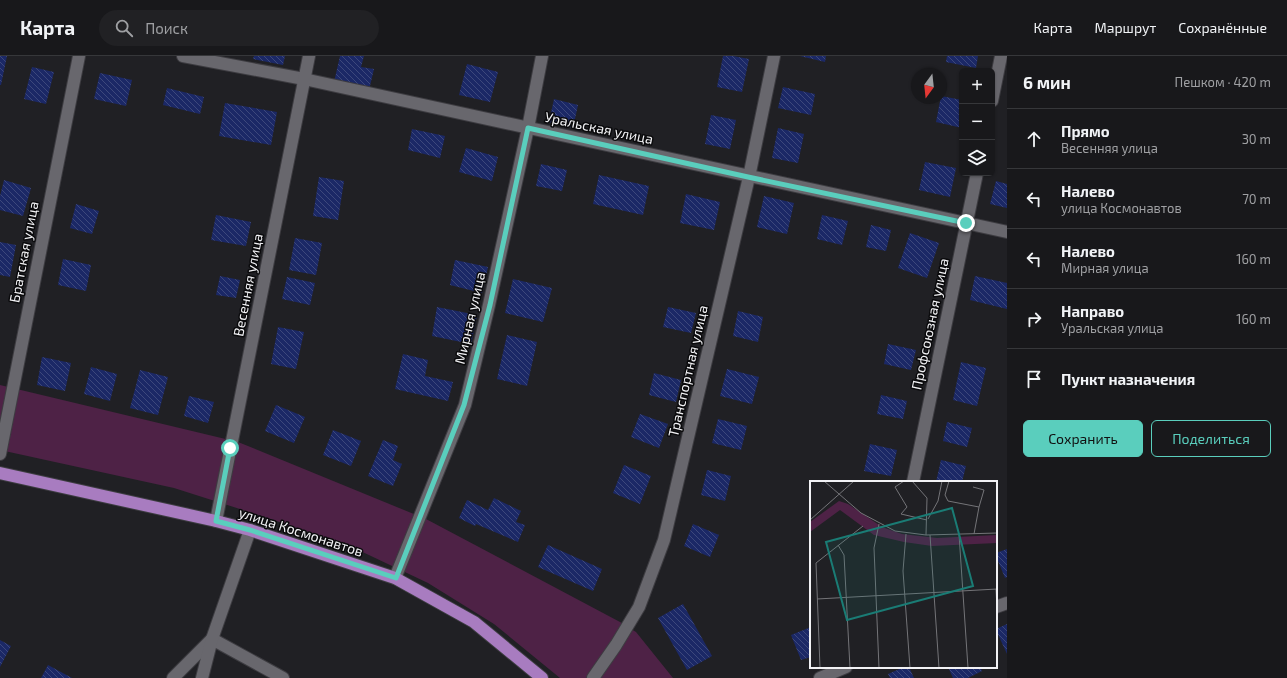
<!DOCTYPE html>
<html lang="ru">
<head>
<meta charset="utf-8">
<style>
  :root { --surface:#18181b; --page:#212124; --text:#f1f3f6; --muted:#9fa0a3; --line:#36373a; --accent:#5acebd }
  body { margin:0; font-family:"Exo 2",sans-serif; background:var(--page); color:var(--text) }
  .controls { position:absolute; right:12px; top:12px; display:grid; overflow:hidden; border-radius:6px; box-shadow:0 1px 3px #0004 }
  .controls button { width:36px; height:36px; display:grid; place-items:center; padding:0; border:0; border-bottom:1px solid var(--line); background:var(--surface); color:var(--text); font:20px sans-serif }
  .compass { position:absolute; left:911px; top:12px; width:36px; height:36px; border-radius:50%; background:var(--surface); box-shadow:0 1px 3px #0004; rotate:195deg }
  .stop { position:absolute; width:12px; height:12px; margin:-9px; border:3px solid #5acebd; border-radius:50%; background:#fff }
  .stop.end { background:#5acebd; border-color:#fff; box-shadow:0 1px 4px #0008 }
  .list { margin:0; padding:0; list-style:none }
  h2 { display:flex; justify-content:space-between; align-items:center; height:52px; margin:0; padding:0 16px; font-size:17px }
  h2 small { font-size:13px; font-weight:400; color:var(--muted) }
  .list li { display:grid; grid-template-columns:26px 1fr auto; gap:12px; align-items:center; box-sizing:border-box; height:60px; padding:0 16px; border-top:1px solid var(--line) }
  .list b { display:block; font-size:15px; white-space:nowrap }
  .list p { margin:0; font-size:13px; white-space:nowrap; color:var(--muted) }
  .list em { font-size:13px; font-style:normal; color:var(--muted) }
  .actions { display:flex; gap:8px; padding:12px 16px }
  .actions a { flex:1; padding:9px 0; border:1px solid var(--accent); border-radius:6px; text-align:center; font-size:14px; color:var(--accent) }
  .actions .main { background:var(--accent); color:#111 }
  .icon { flex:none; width:22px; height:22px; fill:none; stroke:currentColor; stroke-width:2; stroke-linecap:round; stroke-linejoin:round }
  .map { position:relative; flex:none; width:1007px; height:622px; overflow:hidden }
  header { display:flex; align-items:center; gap:24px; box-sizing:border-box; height:56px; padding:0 20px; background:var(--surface); border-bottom:1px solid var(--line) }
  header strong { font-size:19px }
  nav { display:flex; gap:22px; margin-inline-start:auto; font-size:14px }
  .search { width:280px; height:36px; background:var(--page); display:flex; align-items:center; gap:10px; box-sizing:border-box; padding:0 14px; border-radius:22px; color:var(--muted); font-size:15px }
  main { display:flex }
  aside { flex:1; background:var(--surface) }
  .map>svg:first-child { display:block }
  .grass { fill:#4e2246 }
  .building { fill:url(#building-back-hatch) }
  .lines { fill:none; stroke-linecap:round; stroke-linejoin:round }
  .minor-casing { stroke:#3d3c41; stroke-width:14 }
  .major-casing { stroke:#3d3c41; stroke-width:14 }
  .minor { stroke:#68676d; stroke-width:12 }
  .major { stroke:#a87cc0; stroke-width:12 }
  .route { stroke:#5acebd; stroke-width:5 }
  .labels { text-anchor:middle; stroke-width:3; stroke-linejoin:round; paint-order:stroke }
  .street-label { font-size:14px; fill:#f2f2f5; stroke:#0a0a0c }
  .inset-road { fill:none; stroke:#747478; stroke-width:1 }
  .view { fill:#1a7c75; fill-opacity:0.15; stroke:#1a7c75; stroke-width:2 }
  .inset-edge { fill:none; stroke:#f2f2f5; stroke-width:2 }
</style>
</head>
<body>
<header>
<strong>Карта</strong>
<div class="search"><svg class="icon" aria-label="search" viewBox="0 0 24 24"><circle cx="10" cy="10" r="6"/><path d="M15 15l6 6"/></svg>Поиск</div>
<nav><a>Карта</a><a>Маршрут</a><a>Сохранённые</a></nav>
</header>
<main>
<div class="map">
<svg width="1007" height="622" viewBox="0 0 1007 622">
  <defs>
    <pattern id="building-back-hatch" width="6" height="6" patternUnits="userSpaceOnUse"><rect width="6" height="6" fill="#1b2866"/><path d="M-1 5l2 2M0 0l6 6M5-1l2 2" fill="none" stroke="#3d487c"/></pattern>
  </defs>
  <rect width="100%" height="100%" fill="#202024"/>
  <path class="grass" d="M0,329l238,57 188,77 194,103 16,10 37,46h-113l-66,-54 -66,-41 -76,-36 -87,-30 -91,-29 -174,-38z"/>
  <g class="building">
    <path d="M0,0h7l-6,29h-1z"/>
    <path d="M254,0h31l-2,9 -30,-6z"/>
    <path d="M340,0h24l-3,11 13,2 -5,21 -35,-8z"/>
    <path d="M723,0h10l16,3 -7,33 -25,-5z"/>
    <path d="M800,0h26l-1,6z"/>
    <path d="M947,0h31l-2,12 -30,-6z"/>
    <path d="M467,8l31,8 -8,30 -31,-7z"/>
    <path d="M32,11l22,5 -8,32 -22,-5z"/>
    <path d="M100,17l32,7 -6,26 -32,-7z"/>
    <path d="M783,31l32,7 -4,21 -33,-7z"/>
    <path d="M167,32l37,9 -4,17 -37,-9z"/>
    <path d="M941,40l21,4v28l-26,-6z"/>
    <path d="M554,43l24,6 -5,23 -24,-6z"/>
    <path d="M225,47l52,9 -6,33 -52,-9z"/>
    <path d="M711,59l25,5 -6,29 -25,-5z"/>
    <path d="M778,72l26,6 -6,29 -26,-5z"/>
    <path d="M412,73l33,7 -5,22 -32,-8z"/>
    <path d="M466,92l32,9 -6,24 -33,-9z"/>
    <path d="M925,106l31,6 -6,29 -31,-7z"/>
    <path d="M541,108l26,6 -5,21 -26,-5z"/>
    <path d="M599,119l50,11 -6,29 -50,-11z"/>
    <path d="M319,121l25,4 -6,39 -25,-4z"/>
    <path d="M4,124l27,8 -8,28 -23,-6v-14z"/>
    <path d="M996,125l11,3v24l-17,-4z"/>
    <path d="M686,138l34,8 -6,28 -34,-7z"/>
    <path d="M764,140l30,7 -7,31 -30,-7z"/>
    <path d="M76,148l23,7 -7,23 -22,-6z"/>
    <path d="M216,159l35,7 -5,24 -35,-6z"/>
    <path d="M822,159l26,6 -6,24 -25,-6z"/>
    <path d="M871,169l20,5 -5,21 -20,-4z"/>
    <path d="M910,177l29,10 -12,35 -29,-10z"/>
    <path d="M295,182l27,5 -6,32 -27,-5z"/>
    <path d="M0,186l16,3 -6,32 -10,-2z"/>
    <path d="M63,203l28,6 -5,26 -28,-6z"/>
    <path d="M455,204l33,7 -6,26 -32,-8z"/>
    <path d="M220,220l20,4 -4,18 -20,-3z"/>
    <path d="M975,220l32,7v26l-37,-9z"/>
    <path d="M287,221l28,6 -5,22 -28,-6z"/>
    <path d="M513,223l39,9 -9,34 -38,-9z"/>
    <path d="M437,251l40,8 -6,29 -39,-8z"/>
    <path d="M668,251l28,6 -5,20 -28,-6z"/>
    <path d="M738,255l25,6 -5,25 -25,-6z"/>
    <path d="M278,271l26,5 -8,37 -25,-5z"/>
    <path d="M507,279l30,7 -10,44 -30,-7z"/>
    <path d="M888,288l28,6 -5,20 -27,-6z"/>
    <path d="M403,298l25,6 -3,16 28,6 -5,19 -53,-12z"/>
    <path d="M42,301l29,6 -6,28 -28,-6z"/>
    <path d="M961,306l25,6 -9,38 -24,-6z"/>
    <path d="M91,311l26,7 -7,27 -26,-7z"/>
    <path d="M727,313l32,8 -7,27 -32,-8z"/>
    <path d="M140,314l28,7 -10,38 -28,-7z"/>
    <path d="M654,317l27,7 -5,22 -27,-7z"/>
    <path d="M881,339l26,6 -4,18 -26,-5z"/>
    <path d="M189,340l25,6 -6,21 -24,-7z"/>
    <path d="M276,349l29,12 -11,26 -29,-12z"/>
    <path d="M640,358l28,10 -9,24 -28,-11z"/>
    <path d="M718,363l29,7 -6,24 -29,-7z"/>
    <path d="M947,366l25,6 -5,19 -24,-6z"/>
    <path d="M333,374l28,11 -10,25 -28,-11z"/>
    <path d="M383,384l15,6 -5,14 9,4 -9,22 -25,-10z"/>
    <path d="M870,388l27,6 -6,26 -27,-5z"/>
    <path d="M941,404l25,6 -4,16h-26z"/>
    <path d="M624,409l27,11 -11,28 -27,-11z"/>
    <path d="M707,414l24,6 -6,25 -24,-6z"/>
    <path d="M494,442l27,13 -5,11 9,3 -7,17 -42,-18 -1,2 -16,-8 8,-18 21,10z"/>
    <path d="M693,468l26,11 -9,22 -26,-11z"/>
    <path d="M548,489l54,24 -9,22 -55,-24z"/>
    <path d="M1007,493v28l-2,1 -9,-22v-3z"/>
    <path d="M683,548l29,52 -25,14 -29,-52z"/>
    <path d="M1007,568v30l-11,-24v-1z"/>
    <path d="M811,571v30l-10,3 -10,-25z"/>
    <path d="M0,584l11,6 -11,21z"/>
    <path d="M48,609l24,13h-31z"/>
    <path d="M904,611h5l5,11h-24l-2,-4z"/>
    <path d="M948,611h32l2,4 -14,7h-15z"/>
  </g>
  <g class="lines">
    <g class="minor-casing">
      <g id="minor">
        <path d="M183,0l121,23 703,153"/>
        <path d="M992,45l9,-45"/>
        <path d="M0,398l79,-398"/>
        <path d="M913,426l64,-309"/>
        <path d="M216,465l93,-465"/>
        <path d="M395,522l70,-173 24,-100 39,-177 14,-72"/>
        <path d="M996,551l11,-4"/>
        <path d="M212,583l71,39"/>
        <path d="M173,622l38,-38"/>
        <path d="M202,622l10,-39 38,-109"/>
        <path d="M593,622l23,-33 23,-38 25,-67 85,-363 25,-121"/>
        <path d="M820,622l26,-11"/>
      </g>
    </g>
    <g class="major-casing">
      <path id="major" d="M0,417l216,48 34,9 145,48 79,44 68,56"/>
    </g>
    <use href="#minor" class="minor"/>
    <use href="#major" class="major"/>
  </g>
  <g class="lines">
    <path class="route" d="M230,392l-14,73 34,9 146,48 68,-173 26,-100 38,-177 220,49 218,46"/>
  </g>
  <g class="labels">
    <g class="street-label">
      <text transform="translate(599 72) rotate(12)" y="5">Уральская улица</text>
      <text transform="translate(24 196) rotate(-79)" y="5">Братская улица</text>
      <text transform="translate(248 229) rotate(-79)" y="5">Весенняя улица</text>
      <text transform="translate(470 262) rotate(-77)" y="5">Мирная улица</text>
      <text transform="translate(930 268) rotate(-78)" y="5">Профсоюзная улица</text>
      <text transform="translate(688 315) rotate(-77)" y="5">Транспортная улица</text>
      <text transform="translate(301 476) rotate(18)" y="5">улица Космонавтов</text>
    </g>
  </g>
  <g transform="translate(810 425)">
    <rect width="187" height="187" fill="#202024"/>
    <path d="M29,20l9,3 34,23 20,7 35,4 60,-3v8l-65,3 -28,-4 -30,-7 -34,-25 -30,22v-10z" fill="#4e2246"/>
    <path class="inset-road" d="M14,0l37,32 34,18 31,4 71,-2M94,0l-9,6 12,20 -6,7 26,6M102,0l15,17 -1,37M139,0l-4,14 3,6 31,6 -5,27M163,6l11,3 -5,17M118,38l10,-18 4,-20M0,39l44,-39M96,53l-3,37 7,97M149,53l9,134M120,54l9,133M28,64l6,10 6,113M186,108l1,20M7,118l180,-10M10,187l-4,-105 47,-37M69,187l-5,-120 5,-24"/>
    <path class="view" d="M142,27l21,78 -126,34 -21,-78z"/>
    <rect width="187" height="187" class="inset-edge"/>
  </g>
</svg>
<div class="controls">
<button>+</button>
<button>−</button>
<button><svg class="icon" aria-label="layers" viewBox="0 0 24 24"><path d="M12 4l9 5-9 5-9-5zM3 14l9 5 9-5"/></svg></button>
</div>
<svg class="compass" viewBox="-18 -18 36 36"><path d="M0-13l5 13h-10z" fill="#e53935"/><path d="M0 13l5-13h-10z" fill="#9fa0a3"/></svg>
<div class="stop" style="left:230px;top:392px"></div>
<div class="stop end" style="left:966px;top:167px"></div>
</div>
<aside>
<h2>6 мин<small>Пешком · 420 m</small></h2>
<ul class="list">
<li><svg class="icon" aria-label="ahead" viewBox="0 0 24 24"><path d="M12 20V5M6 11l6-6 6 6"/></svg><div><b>Прямо</b><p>Весенняя улица</p></div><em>30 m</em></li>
<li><svg class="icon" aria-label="left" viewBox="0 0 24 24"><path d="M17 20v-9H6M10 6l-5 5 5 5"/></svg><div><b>Налево</b><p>улица Космонавтов</p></div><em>70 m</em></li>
<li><svg class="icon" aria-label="left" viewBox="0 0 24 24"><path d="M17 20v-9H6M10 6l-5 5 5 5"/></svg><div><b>Налево</b><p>Мирная улица</p></div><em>160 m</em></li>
<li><svg class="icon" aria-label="right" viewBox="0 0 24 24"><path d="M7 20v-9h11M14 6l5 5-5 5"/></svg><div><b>Направо</b><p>Уральская улица</p></div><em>160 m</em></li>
<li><svg class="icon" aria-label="arrive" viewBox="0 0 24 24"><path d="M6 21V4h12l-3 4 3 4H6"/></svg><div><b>Пункт назначения</b></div></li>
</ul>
<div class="actions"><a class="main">Сохранить</a><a>Поделиться</a></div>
</aside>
</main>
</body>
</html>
